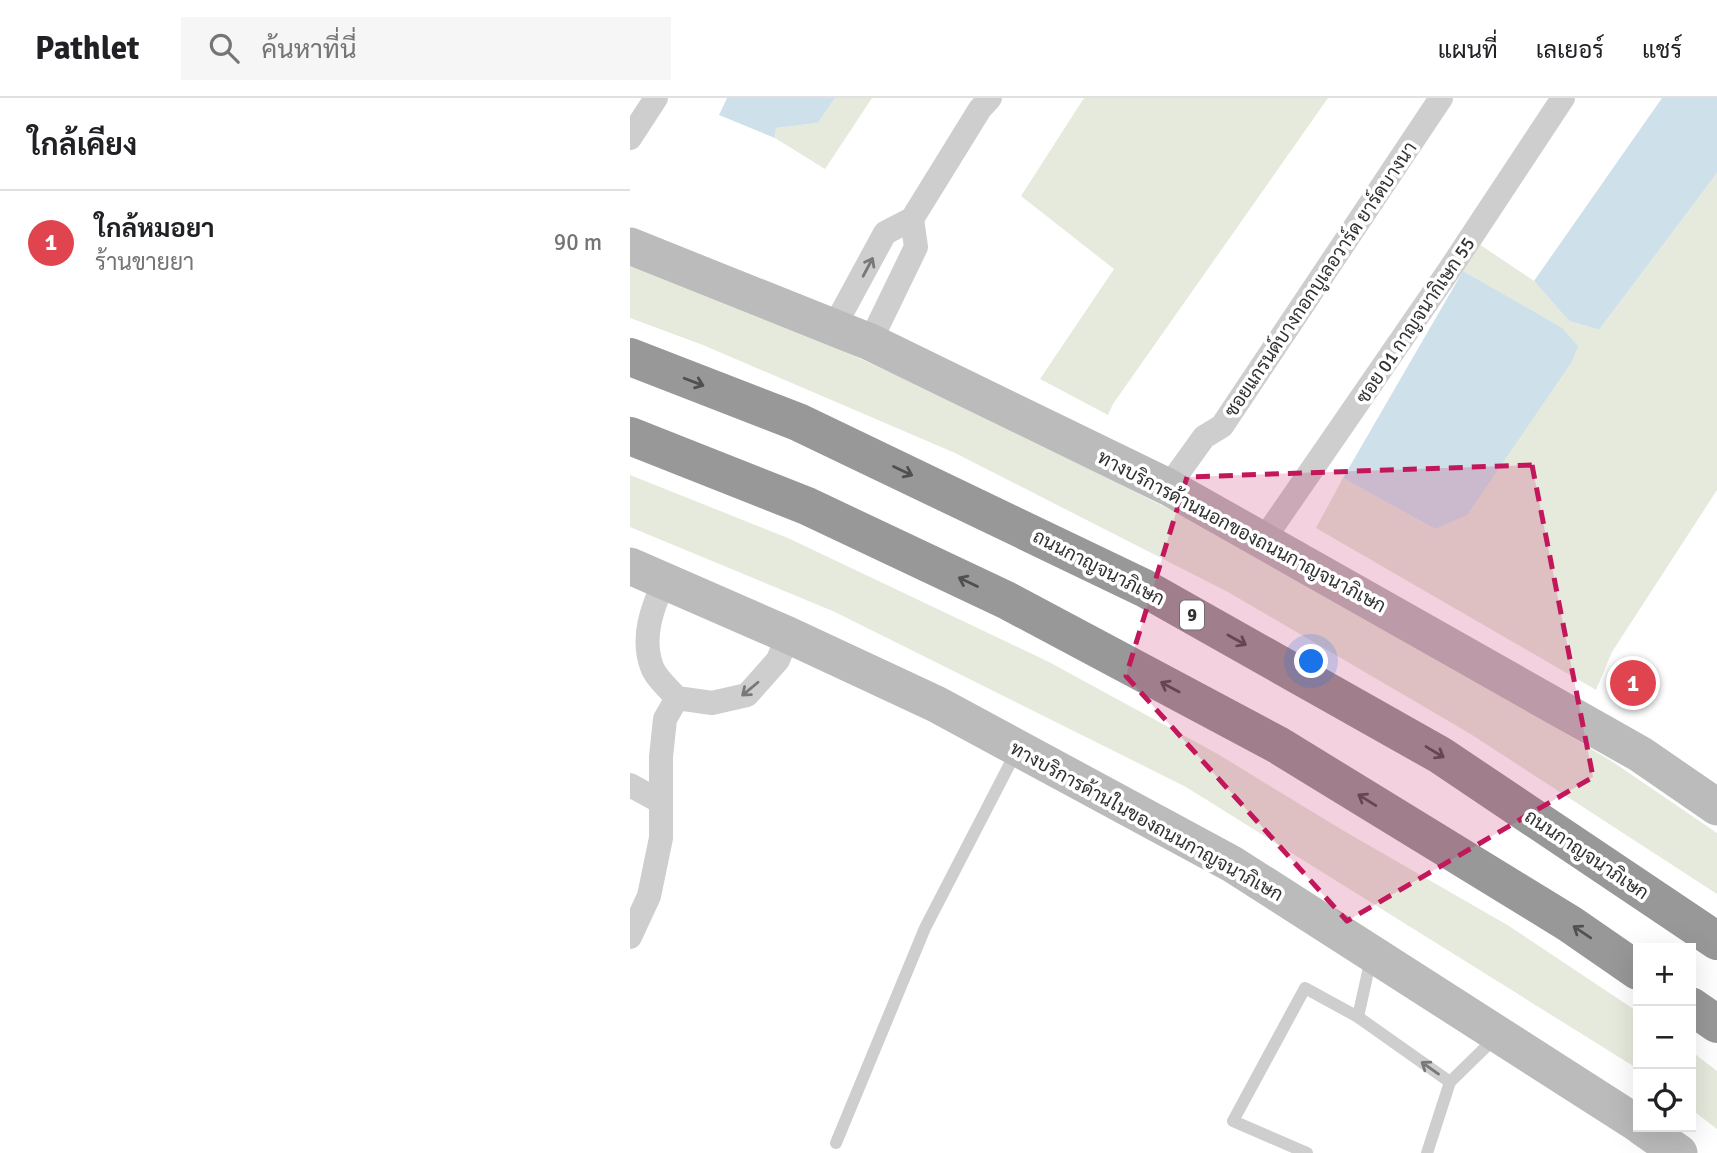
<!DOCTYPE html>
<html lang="th">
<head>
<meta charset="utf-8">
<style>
  :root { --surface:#fff; --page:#f6f6f6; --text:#202124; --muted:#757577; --line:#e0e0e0; --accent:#0b8043 }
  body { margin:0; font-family:Signika,Sarabun,sans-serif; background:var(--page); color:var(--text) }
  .controls { position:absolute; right:21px; bottom:21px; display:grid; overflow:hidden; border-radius:0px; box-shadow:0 7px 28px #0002 }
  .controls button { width:63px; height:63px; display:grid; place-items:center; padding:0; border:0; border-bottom:2px solid var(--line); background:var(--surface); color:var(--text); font:35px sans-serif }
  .you { position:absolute; left:682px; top:564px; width:24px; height:24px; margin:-18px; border:5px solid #fff; border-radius:50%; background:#1a73e8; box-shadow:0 0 0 10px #1a73e833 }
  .badge { display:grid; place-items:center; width:46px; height:46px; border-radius:50%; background:var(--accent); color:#fff; font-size:23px; font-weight:700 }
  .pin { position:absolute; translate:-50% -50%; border:4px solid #fff; box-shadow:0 2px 7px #0006 }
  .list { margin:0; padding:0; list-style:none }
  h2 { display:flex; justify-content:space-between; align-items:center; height:91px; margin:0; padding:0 28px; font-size:30px }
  h2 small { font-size:23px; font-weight:400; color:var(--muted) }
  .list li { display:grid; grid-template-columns:46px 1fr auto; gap:21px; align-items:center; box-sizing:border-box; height:105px; padding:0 28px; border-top:2px solid var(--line) }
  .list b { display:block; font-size:26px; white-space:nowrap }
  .list p { margin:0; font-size:23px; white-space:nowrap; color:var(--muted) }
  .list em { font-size:23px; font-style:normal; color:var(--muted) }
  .icon { flex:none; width:38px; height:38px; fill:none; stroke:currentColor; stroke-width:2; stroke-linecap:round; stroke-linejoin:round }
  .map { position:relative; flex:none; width:1087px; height:1055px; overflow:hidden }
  header { display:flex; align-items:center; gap:42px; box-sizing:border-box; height:98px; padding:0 35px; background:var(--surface); border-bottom:2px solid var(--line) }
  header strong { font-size:33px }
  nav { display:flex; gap:38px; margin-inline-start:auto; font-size:24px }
  .search { width:490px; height:63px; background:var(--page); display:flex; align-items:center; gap:18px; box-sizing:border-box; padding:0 24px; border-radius:0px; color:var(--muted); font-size:26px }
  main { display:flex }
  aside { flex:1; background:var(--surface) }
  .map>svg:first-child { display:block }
  .green { fill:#e5eadd }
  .water { fill:#cee1eb }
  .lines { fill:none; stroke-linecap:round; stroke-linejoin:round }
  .service { stroke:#cecece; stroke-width:12 }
  .minor { stroke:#cecece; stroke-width:24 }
  .secondary { stroke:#bbb; stroke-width:37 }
  .motorway { stroke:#989898; stroke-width:38 }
  .oneway { stroke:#787878 }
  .oneway2 { stroke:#505050 }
  .marked { fill:#c2185b; fill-opacity:0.2; stroke:#c2185b; stroke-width:5; stroke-dasharray:14 9; stroke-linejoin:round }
  .labels { text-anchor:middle; stroke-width:7; stroke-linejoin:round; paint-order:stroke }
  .shield { fill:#fff; stroke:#6f6f6f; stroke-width:2 }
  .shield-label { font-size:18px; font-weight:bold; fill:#313131 }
  .street-label { font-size:19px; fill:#313131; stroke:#fff }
</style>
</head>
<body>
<header>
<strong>Pathlet</strong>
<div class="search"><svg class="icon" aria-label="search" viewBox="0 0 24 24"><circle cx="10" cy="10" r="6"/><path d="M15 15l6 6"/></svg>ค้นหาที่นี่</div>
<nav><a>แผนที่</a><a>เลเยอร์</a><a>แชร์</a></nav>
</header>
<main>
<aside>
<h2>ใกล้เคียง<small></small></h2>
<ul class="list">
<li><span class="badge" style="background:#e0444e">1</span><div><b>ใกล้หมอยา</b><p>ร้านขายยา</p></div><em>90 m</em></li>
</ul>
</aside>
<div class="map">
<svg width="1087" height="1055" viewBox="0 0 1087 1055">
  <rect width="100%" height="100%" fill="#fff"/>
  <g class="green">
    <path d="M205,0h37l-47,71 -50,-31 1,-10 42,-5z"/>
    <path d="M454,0h244l-215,306 -5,11 -68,-36 74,-110 -93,-73z"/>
    <path d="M1087,75v317l-105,162 -16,38 -280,-162 27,-50 92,51 72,-232 -44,-26 16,-27 55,37 35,40 30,9z"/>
    <path d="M0,166l124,46 229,105 336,170 294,177 104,71v61l-248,-161 -241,-141 -273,-139 -252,-108 -73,-27z"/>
    <path d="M0,377l158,63 261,124 167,91 128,78 165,95 129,86v57l-452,-282 -351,-175 -205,-85z"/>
    <path d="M1061,953l26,20v58l-26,-20z"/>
  </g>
  <g class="water">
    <path d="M97,0h108l-17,25 -42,5 -1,10 -56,-23z"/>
    <path d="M1032,0h55v75l-118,157 -30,-9 -35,-40z"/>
    <path d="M833,173l99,57 16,18 -7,17 -104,152 -32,14 -92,-51z"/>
  </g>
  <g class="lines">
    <g class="service">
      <path d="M741,860l-13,59 92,65 46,-45"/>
      <path d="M206,1045l89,-215 91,-176"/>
      <path d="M677,1055l-74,-32 72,-133 53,29"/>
      <path d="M797,1055l23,-71"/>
    </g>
    <g class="minor">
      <path d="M0,40l26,-40"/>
      <path d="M204,229l51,-94 27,-14 68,-110 10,-11"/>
      <path d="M240,244l46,-95 -4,-28"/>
      <path d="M538,389l36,-50 18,-11 219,-328"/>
      <path d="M634,441l186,-270 113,-171"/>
      <path d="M35,483c-13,26 -24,57 -13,86 4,11 17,22 25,31l35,5 35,-8 31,-35 10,-25"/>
      <path d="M0,687l31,17"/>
      <path d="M0,839l19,-41 12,-58v-81l4,-38 12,-21"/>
    </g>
    <g class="secondary">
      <path d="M0,148l240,96 298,145 472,267 77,53"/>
      <path d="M0,468l158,69 148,69 296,160 406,260"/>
      <path d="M1012,1029l37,26"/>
    </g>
    <g class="motorway">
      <path d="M0,259l168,65 346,166 296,167 277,186"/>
      <path d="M0,338l177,70 199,94 272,145 292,179 68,47"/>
      <path d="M1061,908l26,18"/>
    </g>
  </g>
  <defs><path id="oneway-shaft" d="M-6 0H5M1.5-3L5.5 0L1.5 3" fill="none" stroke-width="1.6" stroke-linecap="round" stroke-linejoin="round" transform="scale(1.75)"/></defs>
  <g class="oneway">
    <use href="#oneway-shaft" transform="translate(238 169) rotate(-62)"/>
    <use href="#oneway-shaft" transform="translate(120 591) rotate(140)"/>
    <use href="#oneway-shaft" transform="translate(800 970) rotate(-145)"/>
  </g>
  <g class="oneway2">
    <use href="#oneway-shaft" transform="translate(64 284) rotate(21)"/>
    <use href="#oneway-shaft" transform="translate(273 373) rotate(25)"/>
    <use href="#oneway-shaft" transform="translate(338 484) rotate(-155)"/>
    <use href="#oneway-shaft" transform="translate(607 542) rotate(29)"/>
    <use href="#oneway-shaft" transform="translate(540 589) rotate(-152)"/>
    <use href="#oneway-shaft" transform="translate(805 654) rotate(31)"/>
    <use href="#oneway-shaft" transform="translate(737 702) rotate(-148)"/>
    <use href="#oneway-shaft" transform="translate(952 834) rotate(-146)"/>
  </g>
  <path class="marked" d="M902,367l61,312 -246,144 -221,-245 61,-199z"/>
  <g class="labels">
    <rect class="shield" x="550" y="502.5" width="24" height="29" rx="5"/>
    <g class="shield-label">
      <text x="562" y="523">9</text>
    </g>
    <g class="street-label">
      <text transform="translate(690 181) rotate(-56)" y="7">ซอยแกรนด์บางกอกบูเลอวาร์ด ยาร์ดบางนา</text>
      <text transform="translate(785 222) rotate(-56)" y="7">ซอย 01 กาญจนากิเษก 55</text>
      <text transform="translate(612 433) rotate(28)" y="7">ทางบริการด้านนอกของถนนกาญจนาภิเษก</text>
      <text transform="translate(469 469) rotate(27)" y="7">ถนนกาญจนาภิเษก</text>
      <text transform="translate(517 723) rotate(29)" y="7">ทางบริการด้านในของถนนกาญจนาภิเษก</text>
      <text transform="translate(957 756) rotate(34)" y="7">ถนนกาญจนาภิเษก</text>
    </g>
  </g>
</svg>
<div class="controls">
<button>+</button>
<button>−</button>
<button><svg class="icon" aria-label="locate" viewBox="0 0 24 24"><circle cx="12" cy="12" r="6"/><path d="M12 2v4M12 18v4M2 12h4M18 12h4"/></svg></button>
</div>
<div class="you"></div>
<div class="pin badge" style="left:1003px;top:585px;background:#e0444e">1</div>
</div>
</main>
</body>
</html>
